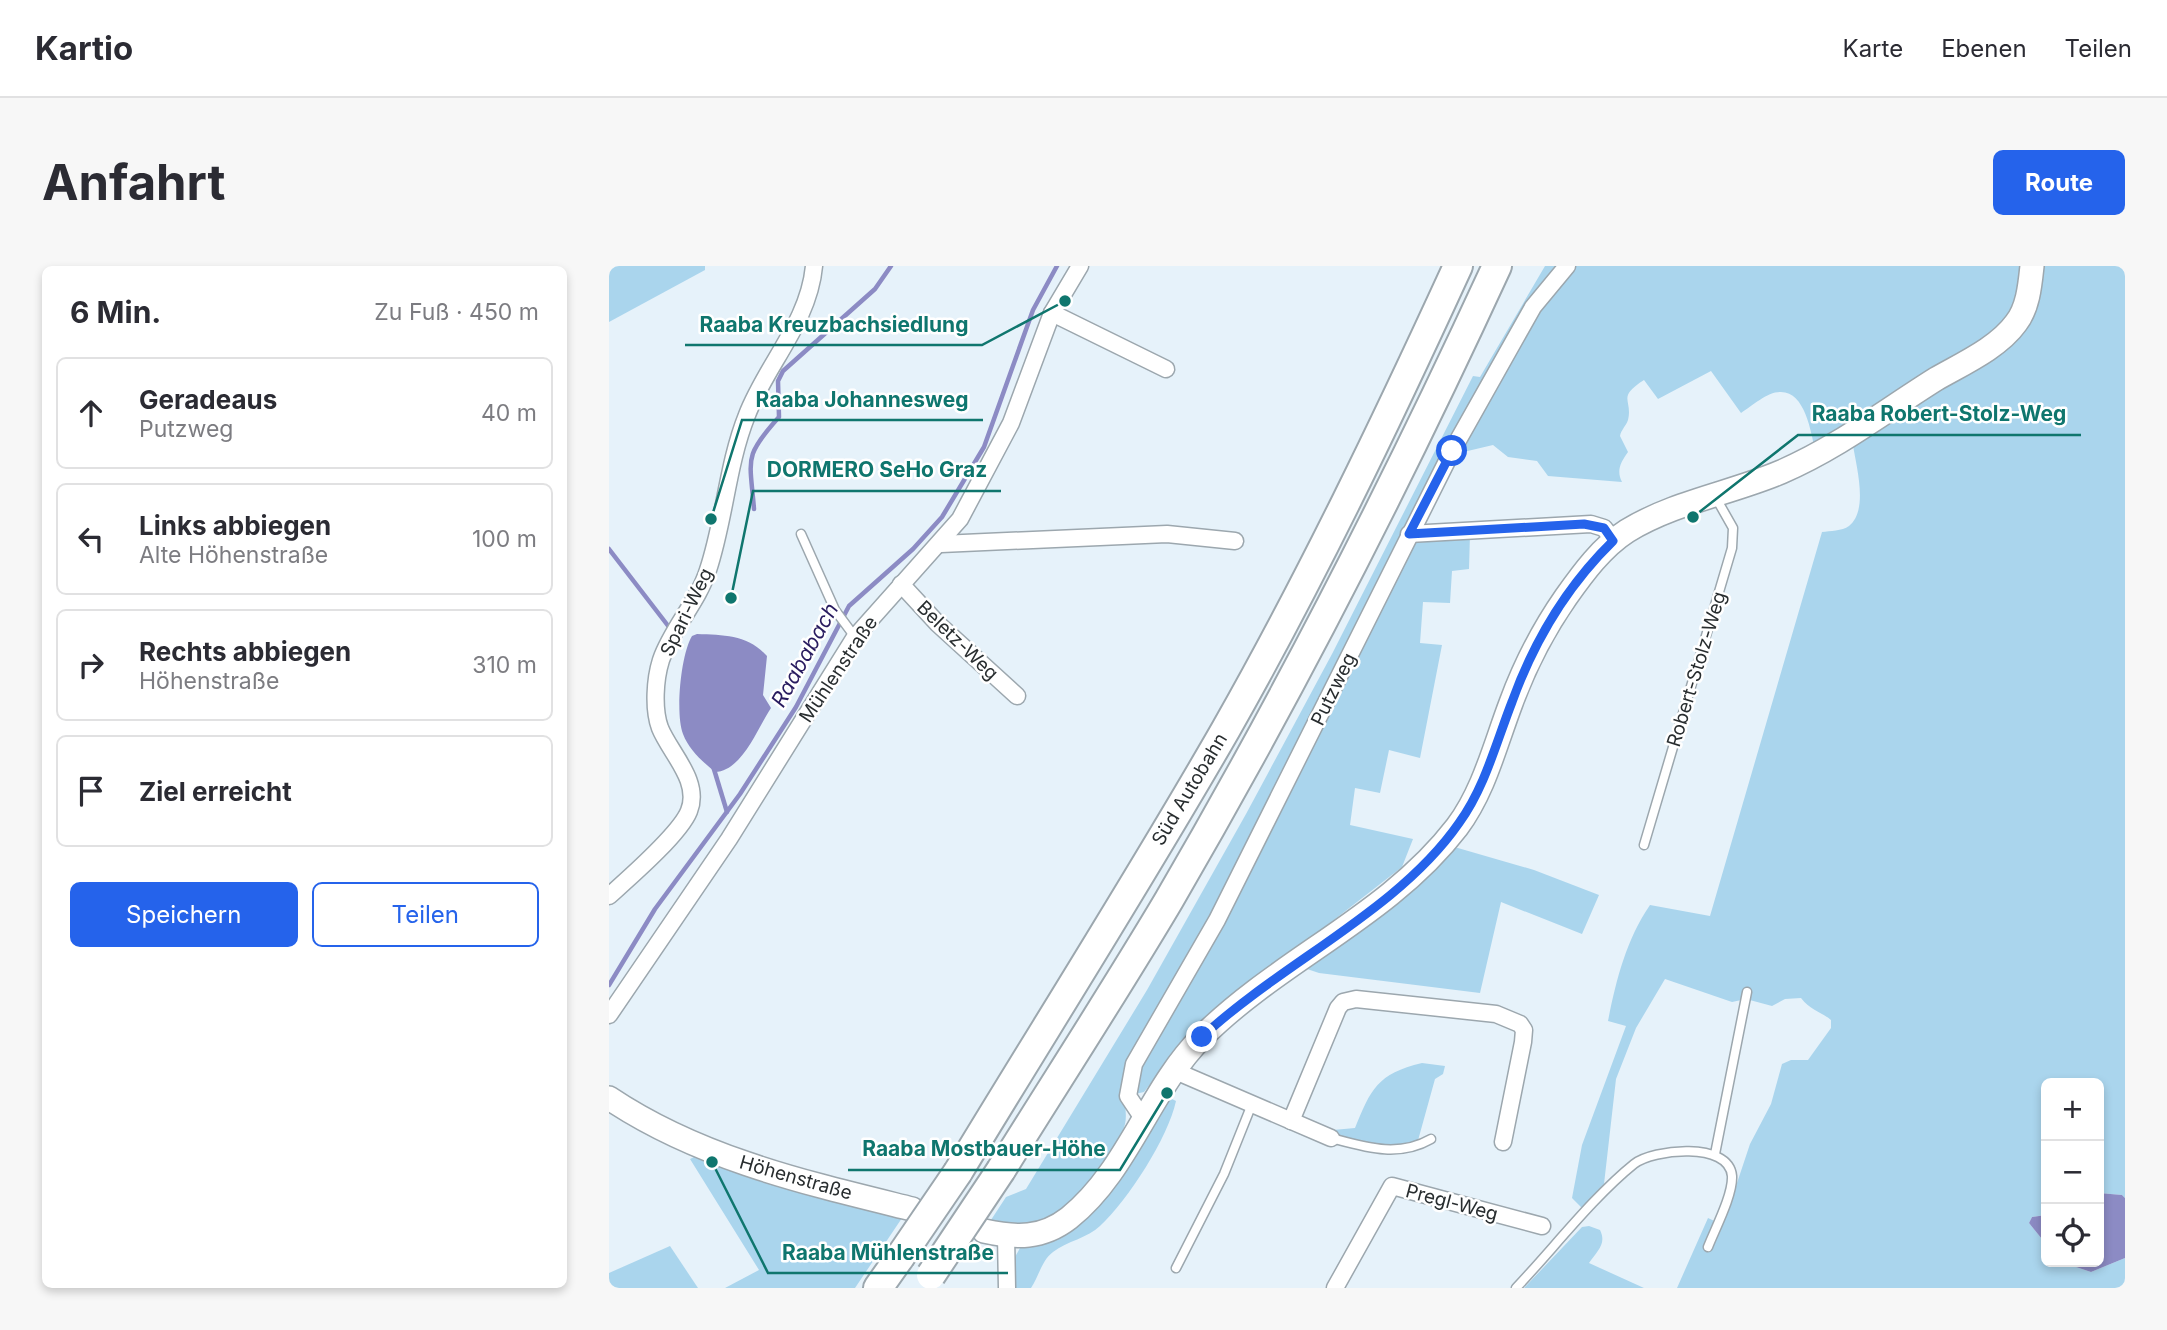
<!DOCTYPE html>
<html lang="de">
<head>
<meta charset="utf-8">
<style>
  :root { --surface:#fff; --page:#f7f7f7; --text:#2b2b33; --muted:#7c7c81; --line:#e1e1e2; --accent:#2563eb }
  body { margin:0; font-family:Inter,sans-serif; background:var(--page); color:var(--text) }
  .controls { position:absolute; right:21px; bottom:21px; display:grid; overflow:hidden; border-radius:10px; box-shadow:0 4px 10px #0003 }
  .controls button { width:63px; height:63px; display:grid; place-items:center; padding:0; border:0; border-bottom:2px solid var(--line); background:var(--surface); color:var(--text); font:35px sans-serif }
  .stop { position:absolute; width:21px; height:21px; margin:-16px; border:5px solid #2563eb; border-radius:50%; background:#fff }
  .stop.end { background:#2563eb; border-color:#fff; box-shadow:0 2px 7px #0008 }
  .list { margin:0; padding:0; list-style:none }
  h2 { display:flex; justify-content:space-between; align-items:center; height:91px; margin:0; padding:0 28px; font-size:30px }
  h2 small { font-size:23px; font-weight:400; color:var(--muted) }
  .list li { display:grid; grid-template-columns:46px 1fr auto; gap:21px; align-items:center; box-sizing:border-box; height:112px; margin:0 14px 14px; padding:0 14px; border:2px solid var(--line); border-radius:10px }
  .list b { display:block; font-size:26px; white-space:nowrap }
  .list p { margin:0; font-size:23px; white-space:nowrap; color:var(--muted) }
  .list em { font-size:23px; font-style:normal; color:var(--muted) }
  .actions { display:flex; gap:14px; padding:21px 28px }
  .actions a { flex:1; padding:16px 0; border:2px solid var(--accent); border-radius:10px; text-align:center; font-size:24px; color:var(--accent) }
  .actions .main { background:var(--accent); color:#fff }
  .icon { flex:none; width:38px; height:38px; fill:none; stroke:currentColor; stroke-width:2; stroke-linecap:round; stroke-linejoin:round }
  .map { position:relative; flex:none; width:1516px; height:1022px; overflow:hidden; border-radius:10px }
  header { display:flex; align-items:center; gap:42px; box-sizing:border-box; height:98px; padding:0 35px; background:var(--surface); border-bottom:2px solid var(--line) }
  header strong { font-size:33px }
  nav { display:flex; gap:38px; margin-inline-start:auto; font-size:24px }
  .intro { display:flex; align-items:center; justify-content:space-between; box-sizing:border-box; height:168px; padding:0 42px }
  h1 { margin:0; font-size:49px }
  .button { padding:18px 32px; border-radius:10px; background:var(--accent); color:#fff; font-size:24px; font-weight:700 }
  main { display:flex; gap:42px; padding:0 42px }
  aside { flex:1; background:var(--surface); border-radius:10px; box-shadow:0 4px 10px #0003 }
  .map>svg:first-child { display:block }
  .green { fill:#aad5ed }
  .water { fill:#8c8bc4 }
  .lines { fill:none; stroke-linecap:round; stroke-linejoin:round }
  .stream { stroke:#8c8bc4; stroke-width:4.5 }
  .lane-casing { stroke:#9ca7ae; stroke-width:11 }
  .street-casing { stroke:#9ca7ae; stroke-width:19 }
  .secondary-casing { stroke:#9ca7ae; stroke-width:26 }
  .highway-casing { stroke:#9ca7ae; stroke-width:32 }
  .lane { stroke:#fff; stroke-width:8 }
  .street { stroke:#fff; stroke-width:16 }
  .secondary { stroke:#fff; stroke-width:23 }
  .highway { stroke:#fff; stroke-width:28 }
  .highway-bridge-casing { stroke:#9ca7ae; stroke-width:32; stroke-linecap:butt }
  .highway-bridge { stroke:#fff; stroke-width:28 }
  .route { stroke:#2563eb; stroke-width:9 }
  .labels { text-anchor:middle; stroke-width:5; stroke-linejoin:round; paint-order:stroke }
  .street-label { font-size:19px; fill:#282d2f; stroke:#fff }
  .water-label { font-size:21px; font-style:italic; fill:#281b5f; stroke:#fff }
  .leader { fill:none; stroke:#0f766e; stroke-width:2.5 }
  .callout-dot { fill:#0f766e; stroke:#fff; stroke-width:2.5 }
  .callout-label { font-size:21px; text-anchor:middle; font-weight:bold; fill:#0f766e; stroke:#fff; stroke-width:5; stroke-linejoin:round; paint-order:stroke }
</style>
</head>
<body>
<header>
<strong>Kartio</strong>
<nav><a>Karte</a><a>Ebenen</a><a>Teilen</a></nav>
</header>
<div class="intro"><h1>Anfahrt</h1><a class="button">Route</a></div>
<main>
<aside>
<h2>6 Min.<small>Zu Fuß · 450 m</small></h2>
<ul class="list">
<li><svg class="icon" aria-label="ahead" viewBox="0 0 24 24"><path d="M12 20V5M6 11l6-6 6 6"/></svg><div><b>Geradeaus</b><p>Putzweg</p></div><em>40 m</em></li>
<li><svg class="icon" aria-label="left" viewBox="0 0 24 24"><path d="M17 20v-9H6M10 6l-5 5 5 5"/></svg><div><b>Links abbiegen</b><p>Alte Höhenstraße</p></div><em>100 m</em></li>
<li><svg class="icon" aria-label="right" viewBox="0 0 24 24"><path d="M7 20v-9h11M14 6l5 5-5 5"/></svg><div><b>Rechts abbiegen</b><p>Höhenstraße</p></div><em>310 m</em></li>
<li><svg class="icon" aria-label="arrive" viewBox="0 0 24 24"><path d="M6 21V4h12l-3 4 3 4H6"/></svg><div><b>Ziel erreicht</b></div></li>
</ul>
<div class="actions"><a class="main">Speichern</a><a>Teilen</a></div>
</aside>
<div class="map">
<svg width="1516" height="1022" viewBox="0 0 1516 1022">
  <rect width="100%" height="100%" fill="#e6f2fa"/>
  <g class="green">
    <path d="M0,0h96v4l-96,52z"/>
    <path d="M936,0h18l-24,29 -415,802c1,9 3,18 1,27 -6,26 -56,91 -82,99 -16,6 -37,2 -54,0l17,-26 20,-8 121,-199 99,-176 86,-160 141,-278 7,1z"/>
    <path d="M963,0h455l-18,58 -194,126c-4,-18 -10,-59 -35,-58 -13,0 -28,14 -39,21l-30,-42 -53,28 -14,-19c-28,18 -11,19 -16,40 -2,6 -7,10 -8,16l8,16c-7,10 -12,18 -6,30l-74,-6 -11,-15 -29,-4 -15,-12 -38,9 73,-130z"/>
    <path d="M1431,0h85v932l-3,-3 -23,-2v-110h-53v132l-14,2 -3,6 17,21v18h15l30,10 34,-14v30h-448l31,-70 15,7 27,-81 21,-40 11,-40 9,-4h17l23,-32v-8c-11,-9 -21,-10 -30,-22l-16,1 -13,7 -26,-7 -14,3 -67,-23 -29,49 -20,51 -12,105 -22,24 -10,-10 10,-53 44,-119 -18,-5c8,-40 18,-81 42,-116l60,11 112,-384c8,-1 20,-1 27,-6 20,-16 7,-60 4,-81l156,-103z"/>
    <path d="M861,268l-1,35 -17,2 -2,32 -27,-1 -3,41 22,2 -22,113 -31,-8 -9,43 -25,-5 -5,37 63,14 -11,28 -126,98 -110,99 -22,28 -9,2 -2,-15 280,-543z"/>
    <path d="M842,580l83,24 65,25 -17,39 -81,-32 -21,91 -161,-20 -15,-5z"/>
    <path d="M813,797l23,3 -2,8 -8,5 -18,65 -42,2 -43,-11 1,-5 22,-2c16,-39 22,-54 67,-65z"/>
    <path d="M563,833l4,2c-8,37 -48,99 -76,125 -12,12 -33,15 -47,26 -11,8 -14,24 -22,36h-17l1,-31 5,-9 32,-10 110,-138z"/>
    <path d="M87,890l206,62 -47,70h-130l34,-18 -69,-111z"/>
    <path d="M980,960l11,4c7,14 -3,21 -11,33l55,25h-120l58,-61z"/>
    <path d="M61,980l28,42h-89v-15z"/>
  </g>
  <g class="water">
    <path d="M88,368c28,1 51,1 70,22l-4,39 8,13c-14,21 -29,63 -56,64 -13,-11 -26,-22 -32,-38 -8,-21 -2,-80 9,-98z"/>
    <path d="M1490,927l23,2 3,3v60l-34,14 -30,-10h38z"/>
    <path d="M1437,949v29l-17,-21 3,-6z"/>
  </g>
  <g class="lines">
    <g class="stream">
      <path d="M145,243c-4,-51 -11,-52 25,-92l-1,-36 5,-10 92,-82 16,-23"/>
      <path d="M0,283l60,78"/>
      <path d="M104,500l14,46"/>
      <path d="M0,719l46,-76 85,-115 56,-87 53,-101 64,-57 29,-32 42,-70 49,-137 24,-44"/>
    </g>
    <g class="lane-casing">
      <g id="lane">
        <path d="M192,268l34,76 20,27"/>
        <path d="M1035,579l88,-297 1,-20 -17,-30"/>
        <path d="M722,872c34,9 67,20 100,1"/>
        <path d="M1106,888l32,-162"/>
        <path d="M567,1002l48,-94 28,-70"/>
        <path d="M907,1022c37,-39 77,-91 118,-124 19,-15 95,-23 98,12 1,19 -17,53 -24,71"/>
      </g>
    </g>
    <g class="street-casing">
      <g id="street">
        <path d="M443,47l114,56"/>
        <path d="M800,268l182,-10 13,4 10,13"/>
        <path d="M332,278l226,-10 68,7"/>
        <path d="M292,318l37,40 79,72"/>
        <path d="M0,630c20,-18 71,-62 80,-85 12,-30 -19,-58 -29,-83 -7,-19 -5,-49 1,-68 11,-32 37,-58 47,-90 17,-51 19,-105 39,-155 19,-50 62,-93 67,-149"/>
        <path d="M0,749l120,-176 126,-202 105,-118 51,-96 41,-110 28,-47"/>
        <path d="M564,804l158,68"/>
        <path d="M533,851l-14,-21 6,-32 83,-144 235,-469 81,-144 34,-41"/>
        <path d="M682,855l47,-113 5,-6 13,-3 140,15 24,10 4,6 -1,12 -20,100"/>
        <path d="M397,970l1,52"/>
        <path d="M726,1022l57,-102 150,40"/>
      </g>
    </g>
    <g class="secondary-casing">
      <g id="secondary">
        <path d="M0,832c91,61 198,85 303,111"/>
        <path d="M375,965c32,7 58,8 85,-13 59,-47 80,-128 133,-181 78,-78 187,-121 255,-210 27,-36 38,-82 54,-124 14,-38 32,-73 55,-106 17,-24 36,-50 61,-66 47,-29 105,-38 154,-59 56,-24 104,-61 155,-93 26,-15 62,-31 80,-56 12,-15 14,-38 16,-57"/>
      </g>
    </g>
    <g class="highway-casing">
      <g id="highway">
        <path d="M392,904c56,-90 114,-179 168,-270 120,-206 228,-417 328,-634"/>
        <path d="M349,906c89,-147 182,-293 268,-443 85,-150 160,-306 232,-463"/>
        <path d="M269,1022l22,-31"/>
      </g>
    </g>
    <use href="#lane" class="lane"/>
    <use href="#street" class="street"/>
    <use href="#secondary" class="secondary"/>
    <use href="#highway" class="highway"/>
    <g class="highway-bridge-casing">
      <g id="highway-bridge">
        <path d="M291,991l58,-85"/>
        <path d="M322,1009l70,-105"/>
      </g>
    </g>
    <use href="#highway-bridge" class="highway-bridge"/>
  </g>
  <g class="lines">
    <path class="route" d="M593,771c79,-74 196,-126 257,-214 26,-36 37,-80 53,-121 22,-61 55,-116 101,-161l-9,-13 -20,-4 -175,10 43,-83"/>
  </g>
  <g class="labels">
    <g class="street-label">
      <text transform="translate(77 346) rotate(-64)" y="7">Spari-Weg</text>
      <text transform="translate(349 374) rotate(44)" y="7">Beletz-Weg</text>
      <text transform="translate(229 403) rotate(-56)" y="7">Mühlenstraße</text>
      <text transform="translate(1087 403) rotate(-73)" y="7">Robert-Stolz-Weg</text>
      <text transform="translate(724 423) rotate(-64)" y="7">Putzweg</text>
      <text transform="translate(580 523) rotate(-59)" y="7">Süd Autobahn</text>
      <text transform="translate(187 911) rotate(16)" y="7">Höhenstraße</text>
      <text transform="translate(843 936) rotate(15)" y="7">Pregl-Weg</text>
    </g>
    <g class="water-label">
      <text transform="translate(196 389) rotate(-61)" y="7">Raababach</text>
    </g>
  </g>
  <path class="leader" d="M456 35L373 79H76M102 253L133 154H374M1084 251L1189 169H1472M122 332L144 225H392M558 827L511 904H239M103 896L159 1007H399"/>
  <g class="callout-dot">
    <circle cx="456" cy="35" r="7"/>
    <circle cx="102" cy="253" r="7"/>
    <circle cx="1084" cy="251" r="7"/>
    <circle cx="122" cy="332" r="7"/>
    <circle cx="558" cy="827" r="7"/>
    <circle cx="103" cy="896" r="7"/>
  </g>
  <g class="callout-label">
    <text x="225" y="66">Raaba Kreuzbachsiedlung</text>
    <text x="253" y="141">Raaba Johannesweg</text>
    <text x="1330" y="155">Raaba Robert-Stolz-Weg</text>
    <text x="268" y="211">DORMERO SeHo Graz</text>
    <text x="375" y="890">Raaba Mostbauer-Höhe</text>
    <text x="279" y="994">Raaba Mühlenstraße</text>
  </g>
</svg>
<div class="controls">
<button>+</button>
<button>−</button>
<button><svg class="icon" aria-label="locate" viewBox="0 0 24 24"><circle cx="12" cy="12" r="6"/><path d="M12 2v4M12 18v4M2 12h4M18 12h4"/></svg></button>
</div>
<div class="stop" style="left:843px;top:185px"></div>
<div class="stop end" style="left:593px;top:771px"></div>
</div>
</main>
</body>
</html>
